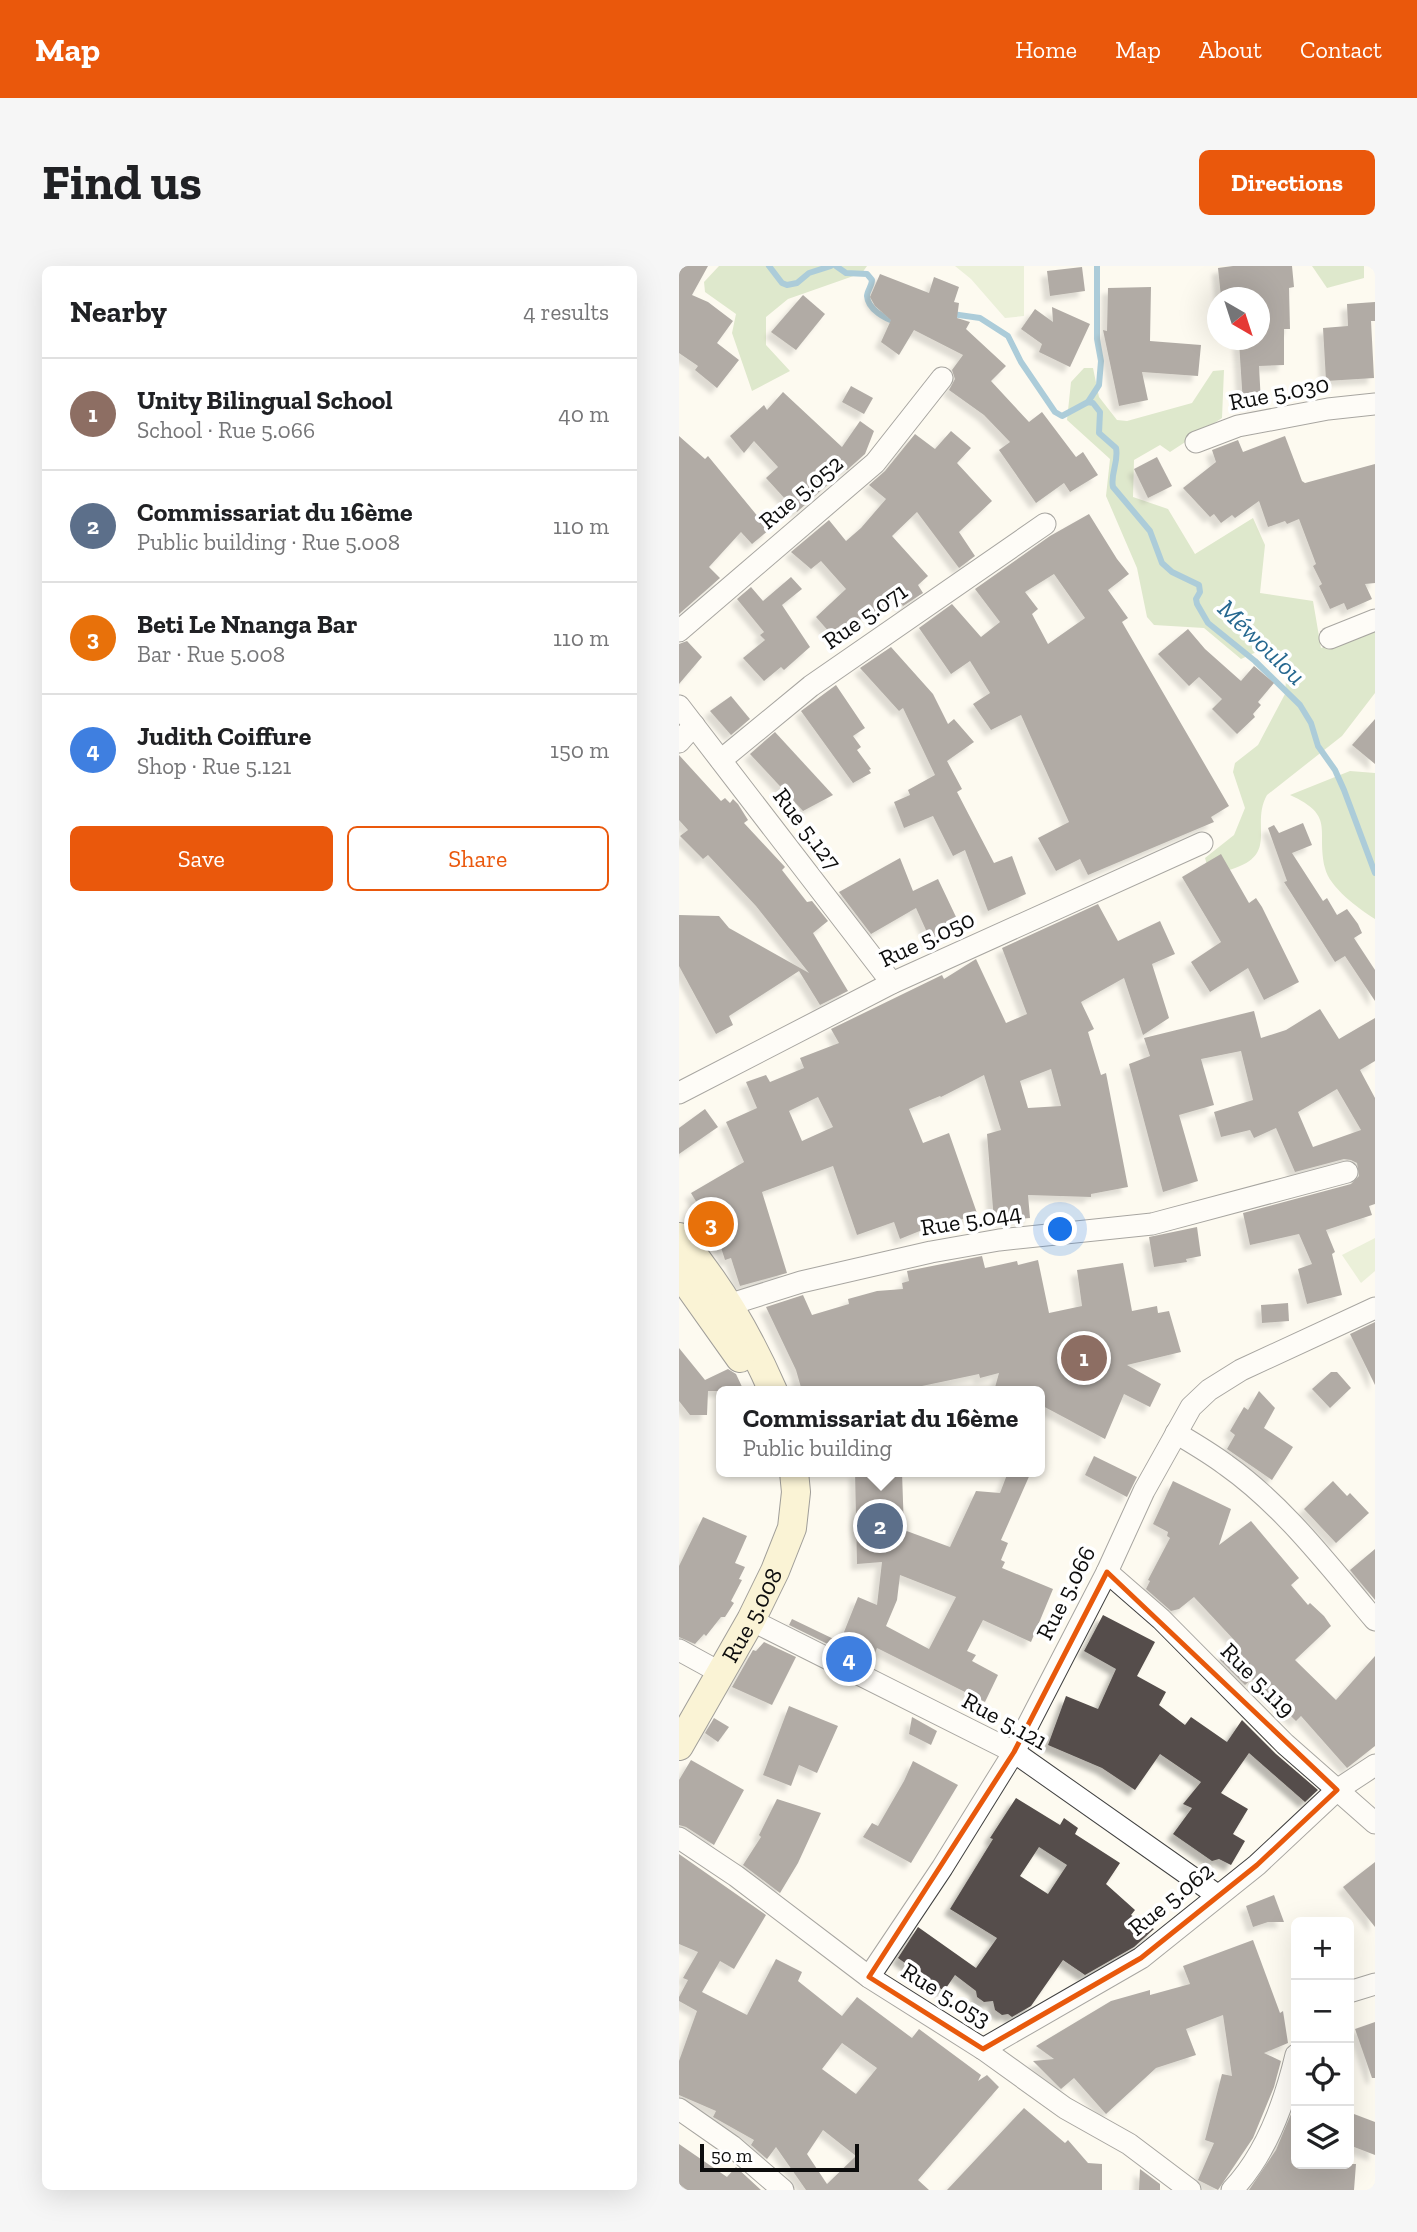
<!DOCTYPE html>
<html lang="en">
<head>
<meta charset="utf-8">
<style>
  :root { --surface:#fff; --page:#f6f6f6; --text:#202124; --muted:#757577; --line:#e0e0e0; --accent:#ea580c }
  body { margin:0; font-family:"Zilla Slab",serif; background:var(--page); color:var(--text) }
  .controls { position:absolute; right:21px; bottom:21px; display:grid; overflow:hidden; border-radius:10px; box-shadow:0 7px 28px #0002 }
  .controls button { width:63px; height:63px; display:grid; place-items:center; padding:0; border:0; border-bottom:2px solid var(--line); background:var(--surface); color:var(--text); font:35px sans-serif }
  .compass { position:absolute; left:528px; top:21px; width:63px; height:63px; border-radius:50%; background:var(--surface); box-shadow:0 7px 28px #0002; rotate:141deg }
  .scale { position:absolute; left:21px; bottom:18px; width:159px; box-sizing:border-box; padding-left:7px; border:4px solid #0d0d0d; border-top:0; font-size:19px; line-height:24px; white-space:nowrap; color:#0d0d0d; -webkit-text-stroke:5px #fff; paint-order:stroke }
  .you { position:absolute; left:382px; top:964px; width:24px; height:24px; margin:-18px; border:5px solid #fff; border-radius:50%; background:#1a73e8; box-shadow:0 0 0 10px #1a73e833 }
  .badge { display:grid; place-items:center; width:46px; height:46px; border-radius:50%; background:var(--accent); color:#fff; font-size:23px; font-weight:700 }
  .pin { position:absolute; translate:-50% -50%; border:4px solid #fff; box-shadow:0 2px 7px #0006 }
  .popup { position:absolute; left:37px; top:1120px; width:329px; height:91px; box-sizing:border-box; display:grid; place-content:center; border-radius:10px; background:var(--surface); filter:drop-shadow(0 2px 5px #0005); font-size:23px; white-space:nowrap; color:var(--muted) }
  .popup b { font-size:26px; color:var(--text) }
  .popup::after { content:''; position:absolute; left:50%; top:100%; margin-left:-14px; border:14px solid transparent; border-top-color:var(--surface) }
  .list { margin:0; padding:0; list-style:none }
  h2 { display:flex; justify-content:space-between; align-items:center; height:91px; margin:0; padding:0 28px; font-size:30px }
  h2 small { font-size:23px; font-weight:400; color:var(--muted) }
  .list li { display:grid; grid-template-columns:46px 1fr auto; gap:21px; align-items:center; box-sizing:border-box; height:112px; padding:0 28px; border-top:2px solid var(--line) }
  .list b { display:block; font-size:26px; white-space:nowrap }
  .list p { margin:0; font-size:23px; white-space:nowrap; color:var(--muted) }
  .list em { font-size:23px; font-style:normal; color:var(--muted) }
  .actions { display:flex; gap:14px; padding:21px 28px }
  .actions a { flex:1; padding:16px 0; border:2px solid var(--accent); border-radius:10px; text-align:center; font-size:24px; color:var(--accent) }
  .actions .main { background:var(--accent); color:#fff }
  .icon { flex:none; width:38px; height:38px; fill:none; stroke:currentColor; stroke-width:2; stroke-linecap:round; stroke-linejoin:round }
  .map { position:relative; flex:none; width:696px; height:1924px; overflow:hidden; border-radius:10px }
  header { display:flex; align-items:center; gap:42px; box-sizing:border-box; height:98px; padding:0 35px; background:var(--accent); color:#fff }
  header strong { font-size:33px }
  nav { display:flex; gap:38px; margin-inline-start:auto; font-size:24px }
  .intro { display:flex; align-items:center; justify-content:space-between; box-sizing:border-box; height:168px; padding:0 42px }
  h1 { margin:0; font-size:49px }
  .button { padding:18px 32px; border-radius:10px; background:var(--accent); color:#fff; font-size:24px; font-weight:700 }
  main { display:flex; gap:42px; padding:0 42px }
  aside { flex:1; background:var(--surface); border-radius:10px; box-shadow:0 7px 28px #0002 }
  .map>svg:first-child { display:block }
  .green { fill:#d4e4bd }
  .forest { fill:#b9d29f }
  .lines { fill:none; stroke-linecap:round; stroke-linejoin:round }
  .stream { stroke:#4a96bd; stroke-width:6 }
  .building { fill:#554e4b; fill-rule:evenodd; filter:url(#shadow) }
  .minor-casing { stroke:#404040; stroke-width:23 }
  .secondary-casing { stroke:#2f2f2f; stroke-width:30 }
  .minor { stroke:#fff; stroke-width:21 }
  .secondary { stroke:#f5eab3; stroke-width:28 }
  .marked { fill:none; stroke:#e8590c; stroke-width:5; stroke-linejoin:round }
  .labels { text-anchor:middle; stroke-width:7; stroke-linejoin:round; paint-order:stroke }
  .street-label { font-size:24px; fill:#0d0d0d; stroke:#fff }
  .water-label { font-size:26px; font-style:italic; fill:#266890; stroke:#fff }
</style>
</head>
<body>
<header>
<strong>Map</strong>
<nav><a>Home</a><a>Map</a><a>About</a><a>Contact</a></nav>
</header>
<div class="intro"><h1>Find us</h1><a class="button">Directions</a></div>
<main>
<aside>
<h2>Nearby<small>4 results</small></h2>
<ul class="list">
<li><span class="badge" style="background:#8d6e63">1</span><div><b>Unity Bilingual School</b><p>School · Rue 5.066</p></div><em>40 m</em></li>
<li><span class="badge" style="background:#5c6f8a">2</span><div><b>Commissariat du 16ème</b><p>Public building · Rue 5.008</p></div><em>110 m</em></li>
<li><span class="badge" style="background:#e8710a">3</span><div><b>Beti Le Nnanga Bar</b><p>Bar · Rue 5.008</p></div><em>110 m</em></li>
<li><span class="badge" style="background:#3f7fe0">4</span><div><b>Judith Coiffure</b><p>Shop · Rue 5.121</p></div><em>150 m</em></li>
</ul>
<div class="actions"><a class="main">Save</a><a>Share</a></div>
</aside>
<div class="map">
<svg width="696" height="1924" viewBox="0 0 696 1924">
  <defs>
    <filter id="shadow"><feDropShadow dx="-6" dy="6" stdDeviation="2" flood-color="#0004"/></filter>
  </defs>
  <rect width="100%" height="100%" fill="#fdfaf0"/>
  <g class="green">
    <path d="M276,0h69v50l-19,2 -34,-39z"/>
    <path d="M696,972v33l-14,12 -19,-28z"/>
  </g>
  <g class="forest">
    <path d="M40,0h148l-5,7 -74,26 -22,18v28l24,26 -38,20 -20,-58 4,-19 -31,-22 -1,-10z"/>
    <path d="M633,0h52v12l-37,10z"/>
    <path d="M405,102h9l6,29 18,23 10,1 65,-18 21,-32 11,-1 -2,48 -52,34 -10,-7 -26,15 -1,37 35,12 27,45 58,-36 12,27 -5,48 53,8 8,47 35,-14 19,-3v62l-33,43 -75,59c-16,28 9,56 -27,71 -13,6 -19,5 -32,2l-3,-10 29,-23 11,-27 -12,-36 2,-9 23,-18 27,-51 2,-29 -24,-16 -22,10 -37,-31 -50,-3 -7,-8 -10,-49 -31,-72 4,-37 -43,-39 4,-38z"/>
    <path d="M671,505l25,2v146c-16,-10 -46,-32 -50,-51 -9,-39 11,-52 -35,-73z"/>
  </g>
  <g class="lines">
    <g class="stream">
      <path d="M90,0l13,17 5,2 10,-2 12,-10 22,-7"/>
      <path d="M157,0l10,7 21,1 5,6c0,6 -5,11 -5,16 1,14 19,23 29,26"/>
      <path d="M273,48l28,4 28,18 13,26 34,50 7,4 26,-14 5,1 7,9 -1,21 17,15c3,14 -6,26 -3,39l37,44 12,32 10,9 27,13 1,7 -4,7 1,5 11,19 47,38 45,44 11,18 7,23 17,24 9,20 31,83"/>
      <path d="M409,136l11,-17 2,-24 -4,-22v-73"/>
    </g>
  </g>
  <g class="building">
    <path d="M0,0h29l-16,29 16,7 25,19 -16,22 22,17 -22,28 -22,-18 3,-4 -19,-13z"/>
    <path d="M554,0h59l2,21 -5,1 1,41h-6v36l-25,1 2,37 -18,1 -4,-62 20,-1v-43h-4v-6l-34,5 -3,-29z"/>
    <path d="M403,1l3,24 -35,5 -3,-25z"/>
    <path d="M201,8l49,19 5,-16 25,10 -5,15 5,1 -2,15 13,4 -4,7 40,37 -15,15 38,41 13,-10 34,45 7,-5 15,23 -28,17 -6,-9 -28,20 -37,-53 11,-8 -26,-27 -35,-25 6,-11 -3,-9 11,-15 -49,-25 -15,25 -18,-13 10,-22 -16,-14 -5,-9z"/>
    <path d="M472,21l-1,54 51,4 -3,31 -56,-4 6,28 -29,6 -16,-76 4,1 1,-43z"/>
    <path d="M124,29l22,19 -29,36 -25,-18z"/>
    <path d="M696,36v19h-4l3,57 -48,3 -3,-53 25,-2 -1,-22z"/>
    <path d="M373,41l38,17 -20,43 -31,-15 3,-8 -21,-15 14,-20 18,13z"/>
    <path d="M172,120l22,12 -9,16 -22,-12z"/>
    <path d="M104,126l59,55 18,-26 14,10 -9,23 -18,16 -2,-1 -48,43 -31,-34 12,-11 -24,-26 -10,12 -14,-17 34,-31 3,5z"/>
    <path d="M272,165l20,17 -14,15 35,38 -33,31 16,24 -16,12 -42,-56 -25,24 36,40 -10,9 5,8 -20,13 -5,-7 -23,20 -7,-7 -30,30 -22,-25 30,-28 -25,-28 -10,8 -20,-17 38,-32 17,21 15,-13 25,-29 -17,-14 16,-14 30,-37 20,15z"/>
    <path d="M0,170l26,23 3,-3 61,74 -17,14 -11,-12 -32,35 11,11 -41,36z"/>
    <path d="M606,170l17,45 3,2 70,-19v119l-10,1 7,15 -25,11 -3,-7 -14,6 -11,-23 3,-2 -9,-18 3,-2 -17,-45 -12,5 -2,-3 -17,6 -9,-26 -24,17 -3,-3 -11,8 -7,-9 -4,3 -27,-29 33,-26 -4,-12 26,-10 5,12z"/>
    <path d="M478,191l15,29 -24,12 -14,-29z"/>
    <path d="M410,248l28,45 12,15 -21,16 20,28 -6,4 107,184 -18,11 3,5 -126,53 -8,-16 -24,12 -18,-33 31,-16 -48,-107 -30,15 -18,-26 17,-11 -20,-32 -19,13 -32,-46 33,-24 29,33 19,-15 -25,-33 75,-53zM375,308l31,44 -37,26 -16,-30 6,-5 -13,-17z"/>
    <path d="M112,311l11,12 -20,16 28,42 -26,23 -3,-3 -17,14 -21,-23 22,-18 -5,-5 4,-3 -27,-33 14,-12 12,14z"/>
    <path d="M509,363l17,20 36,32 13,-15 20,17 -16,19 3,3 -8,9 2,3 -18,17 -25,-25 10,-10 -23,-22 -10,9 -31,-32z"/>
    <path d="M8,375l15,16 -23,27v-40z"/>
    <path d="M212,381l42,47 15,30 6,-5 20,23 -27,19 15,28 -5,3 37,71 18,-7 14,38 -38,17 -23,-61 -12,6 -20,-40 -29,12 -10,-26 16,-7 -2,-5 27,-15 -32,-67 -4,3 -39,-43z"/>
    <path d="M157,419l29,43 -12,8 8,11 -4,3 14,19 -2,1 2,3 -18,10 -52,-72z"/>
    <path d="M52,430l19,23 -19,16 -21,-24z"/>
    <path d="M696,453v45l-23,-19z"/>
    <path d="M96,466l58,63 -30,16 -53,-57z"/>
    <path d="M0,489l42,46 4,-3 5,5 3,-4 5,5 10,16 -4,3 41,44 -3,3 25,32 5,-1 16,20 -15,12 35,58 -28,14 -21,-34 -70,45 4,9 -17,9 -37,-68v-51l40,1 10,12 80,45 -53,-67 -48,-51 -5,4 -23,-23 8,-6 -9,-10z"/>
    <path d="M624,557l9,22 -20,8 31,48 4,-3 10,17 10,-6 11,15 4,9 -8,5 21,32v31l-30,-45 -10,6 -51,-80 3,-1 -19,-53 6,-3 5,8z"/>
    <path d="M542,588l28,49 7,-5 6,9 37,75 -35,18 -16,-32 -38,24 -19,-30 30,-20 -39,-65z"/>
    <path d="M221,592l13,33 25,-12 19,40v7l-27,13 -14,-31 -45,26 -32,-42z"/>
    <path d="M419,638l20,37 42,-20 15,33 -23,10 17,54 -26,17 -19,-57 -43,24 13,27 -6,3 13,43 5,-2 22,114 -37,7v3l-63,-2 2,23 -36,3 -7,-87 14,-4 -17,-55 -43,22 -1,-1 -31,13 14,34 26,-10 29,83 -41,8 -37,15 -6,-17 -37,13 -24,-69 -71,26 25,81 -47,13 -9,-28 -6,2 -12,-37 -3,2 -19,-32 53,-31 -18,-40 31,-14 -11,-26 20,-7 4,7 34,-14 -4,-10 39,-15 -8,-14 111,-54 2,4 32,-20 30,64 21,-9 -25,-66zM372,803l10,37 -33,2 -8,-27zM139,831l15,30 -31,14 -13,-30z"/>
    <path d="M641,743l19,30 36,-21v43l-15,9 15,28v106l-6,2 3,9 -46,15 9,22 -3,2 10,41 -35,9 -9,-35 14,-5 -13,-30 -49,11 -7,-32 108,-29 8,-8 -2,-13 -6,-3 -7,-1 -49,13 -19,-44 -22,10 -4,-8 -29,7 -7,-25 39,-12 -12,-49 -40,8 13,46 -35,10 19,66 -35,11 -34,-128 21,-8 -6,-18 110,-27 7,27 25,-8zM658,823l24,41 -48,17 -15,-35z"/>
    <path d="M26,843l13,18 -39,27v-26z"/>
    <path d="M518,961l4,29 -15,3 1,3 -33,5 -5,-30z"/>
    <path d="M303,990l3,12 32,-7 1,4 20,-5 11,53 33,-7 -5,-36 46,-7 9,48 25,-5 1,7 11,-2 12,41 -54,13 34,19 -11,23 -26,-13 -19,45 -66,-35v-13h-45l5,-18 -19,5 -1,-4 -57,12v2l-11,3h-109l-6,-21 -30,-63 37,-12 9,20 37,-11 -1,-5 29,-8 26,-2 -1,-6 7,-2 -2,-10z"/>
    <path d="M609,1037l1,18 -27,2 -1,-18z"/>
    <path d="M696,1056v63l-25,-51z"/>
    <path d="M0,1082l26,32 23,-11 8,5 8,17h-36l-1,24h-17l-11,-14z"/>
    <path d="M652,1106h6l14,16 -21,20 -18,-19z"/>
    <path d="M580,1125l16,17 -11,20 29,19 -21,33 -45,-31 8,-14 -5,-4 14,-24 4,3z"/>
    <path d="M415,1190l43,21 -10,20 -42,-22z"/>
    <path d="M176,1206h47l2,58 46,17 26,-56 24,2 8,-21h23l-30,68 7,3 -7,17 4,2 -3,6 51,21 -22,53 -48,-22 -16,31 9,4 -4,6 26,14 -13,27 -108,-54 -5,12 -12,-5 -2,4 -69,-34 3,-6 48,23 18,-45 19,8 5,-43 -25,2zM221,1309l56,22 -27,52 -43,-23 11,-26z"/>
    <path d="M494,1215l58,28 -12,36 32,-24 48,57 -8,7 17,20 2,-2 14,13 7,10 -36,34 41,40 39,-44v90l-28,22 -46,-52 -5,5 -44,-42 -7,6 -25,-25 15,-19 -41,-44 -15,12 -8,2 -25,-22 4,-8 -2,-1 22,-42 -3,-2 1,-4 -15,-8z"/>
    <path d="M654,1215l14,15 3,-3 19,20 -33,30 -32,-34z"/>
    <path d="M24,1251l44,19 -12,27 10,4 -6,12 3,1 -11,21 3,2 -9,14h-4l-15,19 -2,-2 -9,10 -16,-7v-71z"/>
    <path d="M696,1283v51l-25,-30z"/>
    <path d="M424,1349l52,27 -18,34 29,16 -7,13 26,20 6,-8 36,25 15,-22 34,34 42,36 -13,12 -56,-49 -28,40 27,16 -15,25 12,7 -14,24 -12,-6 -7,2 -39,-27 19,-26 -9,-4 18,-22 -41,-28 -25,36 -33,-22 -54,-23 18,-49 32,13 18,-40 -32,-18z"/>
    <path d="M85,1376l32,15 -24,48 -40,-18 21,-37 3,1z"/>
    <path d="M110,1440l49,20 -21,47 -18,-8 -8,21 -28,-11z"/>
    <path d="M233,1451l25,14 -6,14 -22,-11z"/>
    <path d="M35,1452l15,9 -11,15 -13,-9z"/>
    <path d="M12,1494l53,30 -30,55 -28,-18 -7,-2v-45z"/>
    <path d="M234,1495l45,24 -47,78 -48,-26 9,-14 6,3 26,-45z"/>
    <path d="M337,1532l44,27 4,-7 14,10 -3,6 45,29 -14,21 29,26 -4,5 23,14 -20,18 -49,28 -22,-15 -32,46 -19,11 -4,-3 -6,1 -7,-5 -2,-9 -9,1 -7,-5 -1,-6 -21,-16 -11,16 -46,-33 20,-31 58,41 21,-30 -47,-29 43,-70 -3,-1zM360,1581l28,18 -19,29 -28,-18z"/>
    <path d="M98,1533l44,14 -23,50 -18,30 -37,-28 18,-28 -2,-2z"/>
    <path d="M0,1588l87,61 -32,54 -14,-8 -18,31 45,23 29,-56 26,13 -4,9 44,35 15,-19 55,41 7,-9 62,46 -3,6 9,-6 12,12 -81,93 11,10h-123l-30,-43 -9,12 -16,-14 3,-5 -41,-23 3,-6 -37,-16v-34l18,-50 -18,-10v-4l9,-17 -5,-2 15,-26 -19,-8zM163,1777l35,25 -21,26 -34,-25zM144,1864l33,26 -29,28 -20,-30z"/>
    <path d="M696,1596v65l-32,-40z"/>
    <path d="M595,1629l10,27h-16l-15,5 -7,-21z"/>
    <path d="M574,1674l27,73 3,-2 5,32 -24,10 17,8 -7,26 -21,51 -35,52 -20,-10 16,-37 -9,-3 17,-66 10,2 -9,-61 -37,14 10,26 -40,13 -50,46 -32,-36 -13,11 -28,-28 21,-2 -18,-13 75,-45 39,-11v5l40,-11 -7,-18z"/>
    <path d="M696,1756v56h-3l-17,-49z"/>
    <path d="M617,1836v62h60l-2,26h-105l27,-40z"/>
    <path d="M345,1842l41,35 3,-3 20,23 14,1v26h-155z"/>
    <path d="M675,1848l21,8v33l-26,-10v-18z"/>
    <path d="M0,1878l48,33 9,-10 25,23h-74l-8,-6z"/>
    <path d="M461,1903l20,15v6h-21z"/>
  </g>
  <g class="lines">
    <g class="minor-casing">
      <g id="minor">
        <path d="M517,176l42,-16 90,-17 47,-5"/>
        <path d="M0,365l196,-168 67,-85"/>
        <path d="M651,372l45,-18"/>
        <path d="M0,440l213,277"/>
        <path d="M0,476l15,-17"/>
        <path d="M42,494l90,-74 234,-162"/>
        <path d="M0,827l213,-110 310,-140"/>
        <path d="M49,1039l73,-23 130,-30 68,-12 153,-16 195,-52"/>
        <path d="M497,1167c17,10 34,20 50,32 58,41 103,101 149,155"/>
        <path d="M428,1306l54,47 124,125 90,79"/>
        <path d="M72,1354l263,132 203,143"/>
        <path d="M0,1384l31,17"/>
        <path d="M0,1572l57,38 133,101 114,72 82,59 64,36 61,46"/>
        <path d="M190,1711l73,-109 72,-116 93,-180 37,-81 47,-84 18,-17 32,-20 134,-62"/>
        <path d="M670,1726l26,-8"/>
        <path d="M304,1783l158,-91 116,-93 80,-75 38,-25"/>
        <path d="M0,1843l53,37 51,44"/>
        <path d="M553,1924c34,-35 53,-89 64,-135"/>
      </g>
    </g>
    <g class="secondary-casing">
      <g id="secondary">
        <path d="M0,971c39,46 70,99 94,154"/>
        <path d="M0,1006l61,86"/>
        <path id="s1" d="M0,1480l72,-126 24,-49 17,-43 4,-36 -2,-20"/>
      </g>
    </g>
    <use href="#minor" class="minor"/>
    <use href="#secondary" class="secondary"/>
  </g>
  <path d="M0 0H696V1924H0ZM428,1306l230,218 -80,75 -116,93 -158,91 -114,-72 145,-225z" fill="#fdfaf0" fill-opacity=".55" fill-rule="evenodd"/>
  <path class="marked" d="M428,1306l230,218 -80,75 -116,93 -158,91 -114,-72 145,-225z"/>
  <g class="labels">
    <g class="street-label">
      <text transform="translate(600 127) rotate(-11)" y="8">Rue 5.030</text>
      <text transform="translate(122 226) rotate(-40)" y="8">Rue 5.052</text>
      <text transform="translate(186 350) rotate(-35)" y="8">Rue 5.071</text>
      <text transform="translate(128 563) rotate(53)" y="8">Rue 5.127</text>
      <text transform="translate(248 673) rotate(-25)" y="8">Rue 5.050</text>
      <text transform="translate(292 954) rotate(-9)" y="8">Rue 5.044</text>
      <text transform="translate(387 1327) rotate(-63)" y="8">Rue 5.066</text>
      <text dy="8" stroke="none"><textPath href="#s1" startOffset="150">Rue 5.008</textPath></text>
      <text transform="translate(579 1414) rotate(45)" y="8">Rue 5.119</text>
      <text transform="translate(326 1455) rotate(29)" y="8">Rue 5.121</text>
      <text transform="translate(492 1633) rotate(-39)" y="8">Rue 5.062</text>
      <text transform="translate(267 1729) rotate(32)" y="8">Rue 5.053</text>
    </g>
    <g class="water-label">
      <text transform="translate(583 376) rotate(44)" y="9">Méwoulou</text>
    </g>
  </g>
</svg>
<div class="controls">
<button>+</button>
<button>−</button>
<button><svg class="icon" aria-label="locate" viewBox="0 0 24 24"><circle cx="12" cy="12" r="6"/><path d="M12 2v4M12 18v4M2 12h4M18 12h4"/></svg></button>
<button><svg class="icon" aria-label="layers" viewBox="0 0 24 24"><path d="M12 4l9 5-9 5-9-5zM3 14l9 5 9-5"/></svg></button>
</div>
<svg class="compass" viewBox="-18 -18 36 36"><path d="M0-13l5 13h-10z" fill="#e53935"/><path d="M0 13l5-13h-10z" fill="#757577"/></svg>
<div class="scale">50 m</div>
<div class="you"></div>
<div class="pin badge" style="left:405px;top:1092px;background:#8d6e63">1</div>
<div class="pin badge" style="left:201px;top:1260px;background:#5c6f8a">2</div>
<div class="popup"><b>Commissariat du 16ème</b>Public building</div>
<div class="pin badge" style="left:32px;top:958px;background:#e8710a">3</div>
<div class="pin badge" style="left:170px;top:1393px;background:#3f7fe0">4</div>
</div>
</main>
</body>
</html>
